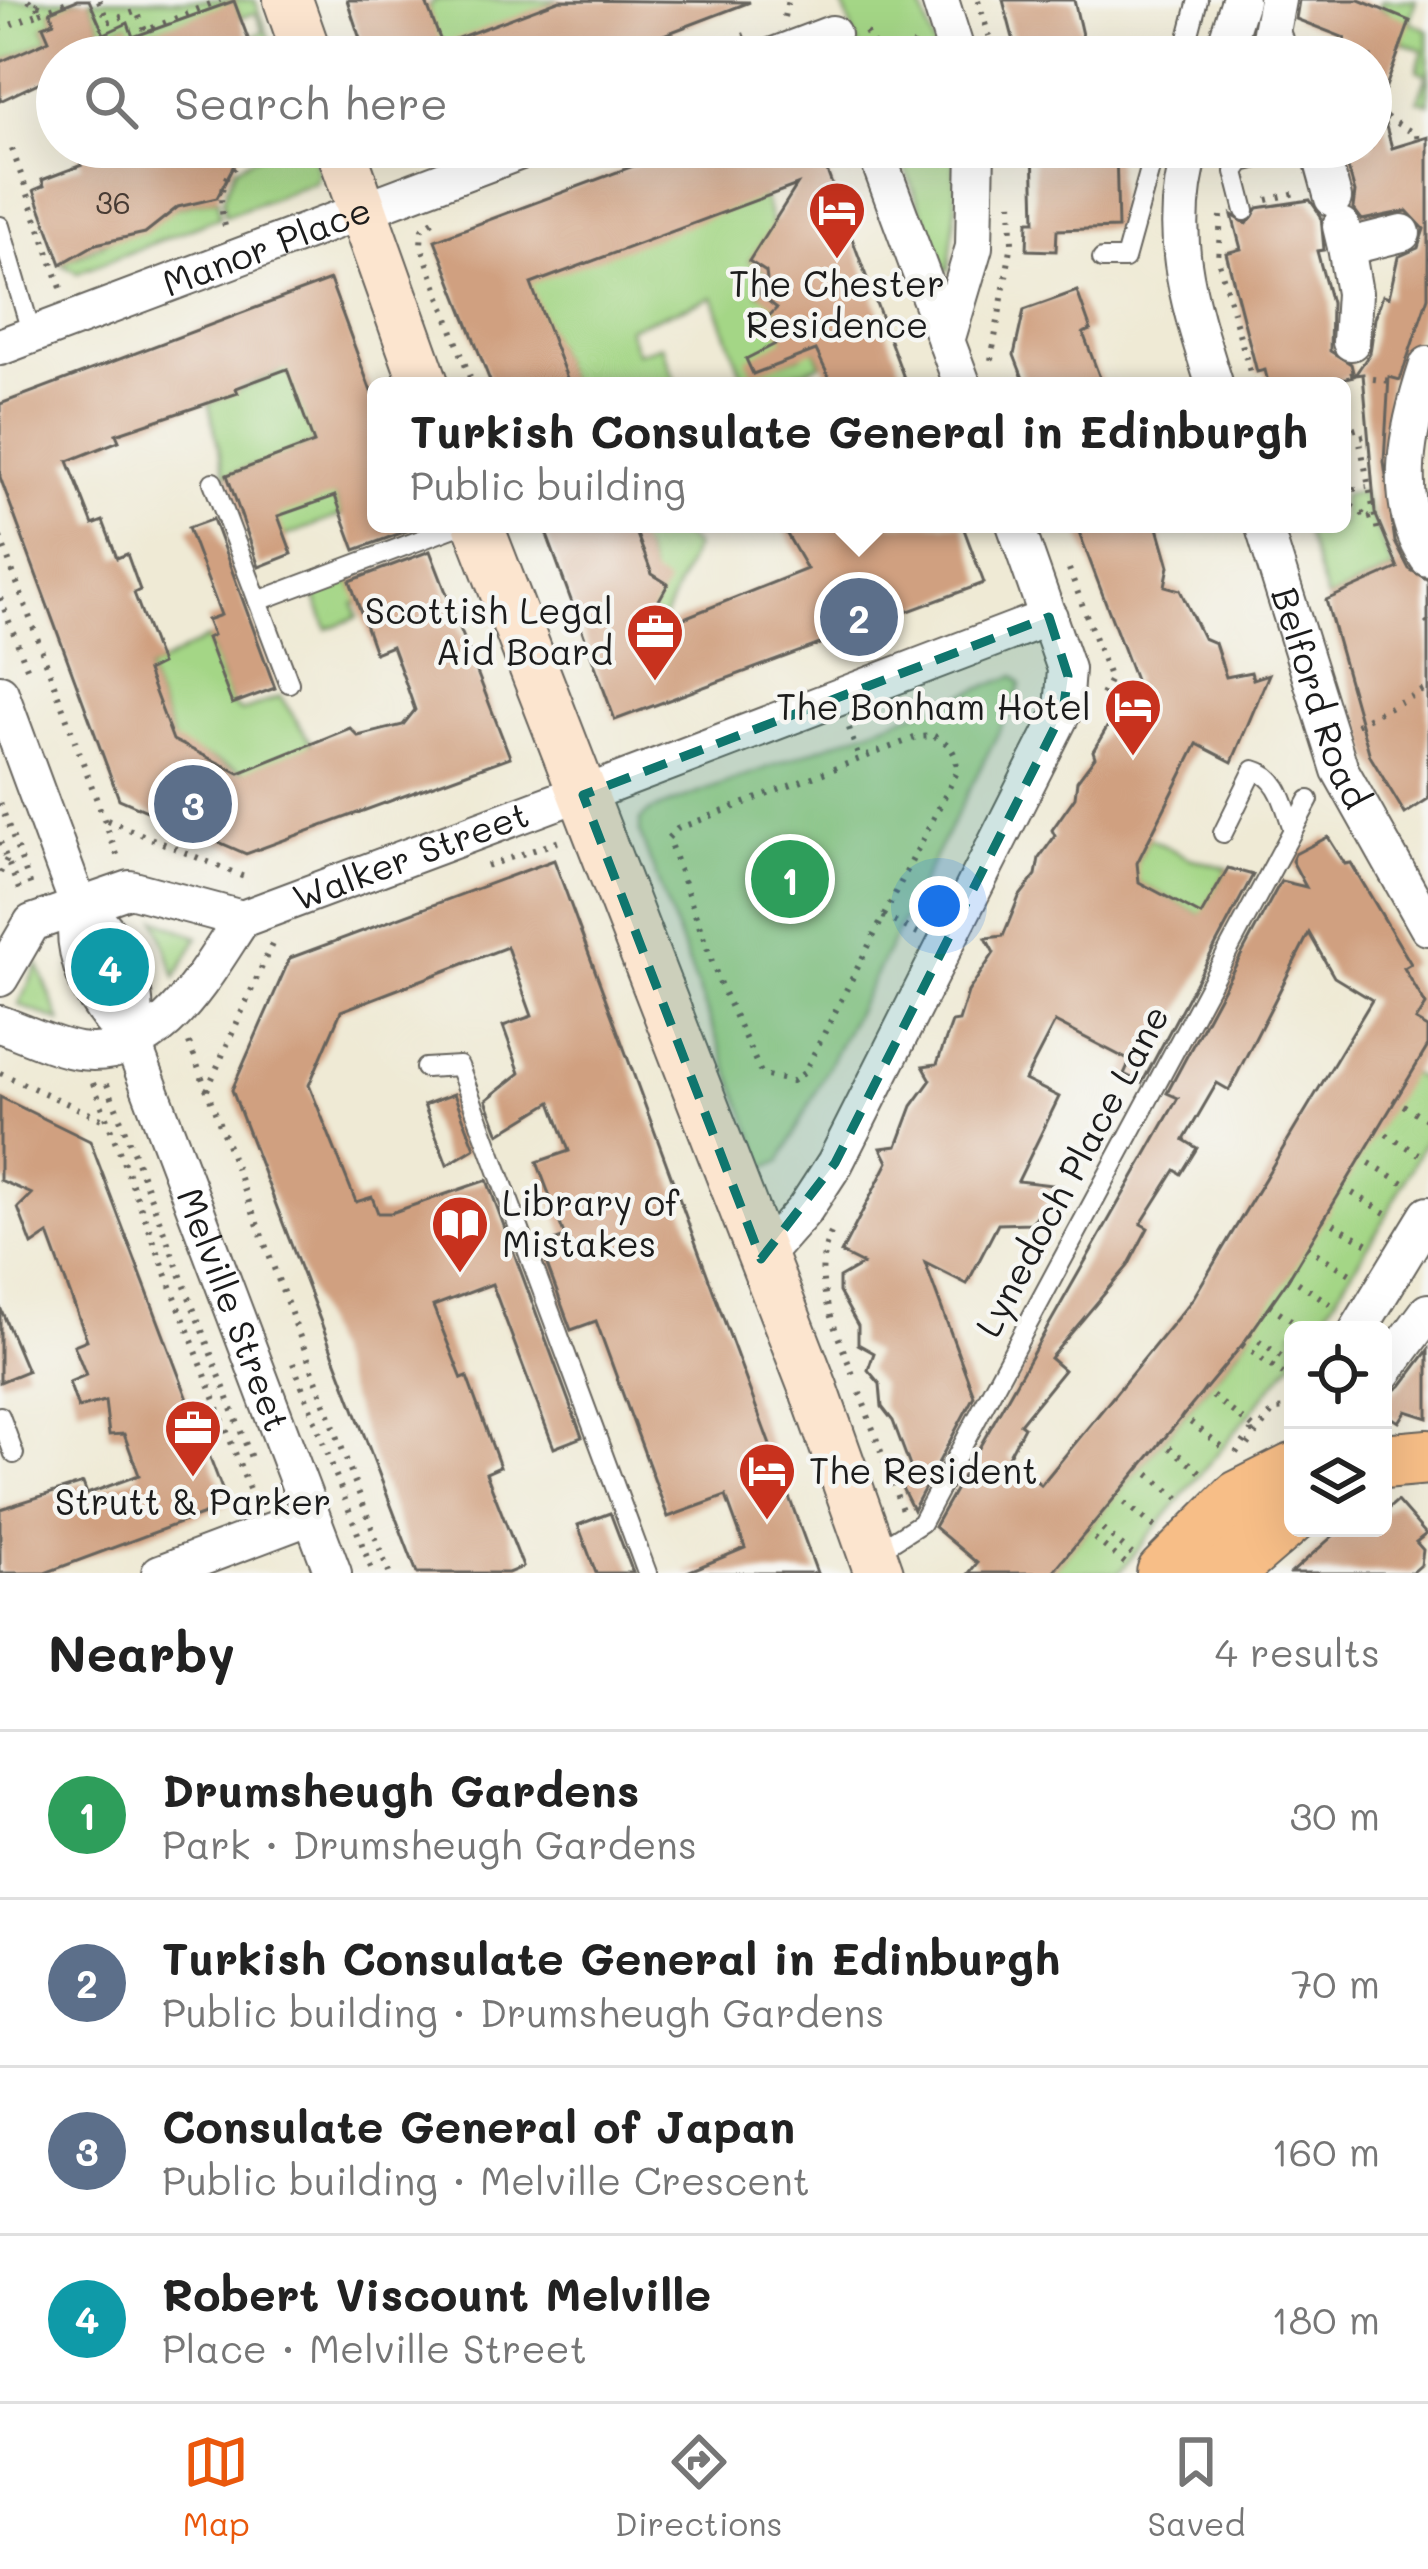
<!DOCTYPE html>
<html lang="en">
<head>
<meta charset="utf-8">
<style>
  :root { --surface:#fff; --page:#f2f2f2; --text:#222; --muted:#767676; --line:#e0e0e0; --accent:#ea580c }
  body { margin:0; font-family:Mali,sans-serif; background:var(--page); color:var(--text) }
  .controls { position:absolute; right:36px; bottom:36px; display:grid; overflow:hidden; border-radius:18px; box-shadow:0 12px 48px #0002 }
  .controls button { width:108px; height:108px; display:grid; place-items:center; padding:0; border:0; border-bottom:3px solid var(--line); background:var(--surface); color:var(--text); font:60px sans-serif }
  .you { position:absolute; left:939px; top:906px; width:42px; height:42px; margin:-30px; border:9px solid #fff; border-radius:50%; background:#1a73e8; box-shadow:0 0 0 18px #1a73e833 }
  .badge { display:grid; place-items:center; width:78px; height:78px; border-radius:50%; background:var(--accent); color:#fff; font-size:39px; font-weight:700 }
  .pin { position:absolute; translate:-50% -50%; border:6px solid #fff; box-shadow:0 3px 12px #0006 }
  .popup { position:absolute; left:367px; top:377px; width:984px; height:156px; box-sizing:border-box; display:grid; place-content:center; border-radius:18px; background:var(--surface); filter:drop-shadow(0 3px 9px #0005); font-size:39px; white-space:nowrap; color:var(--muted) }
  .popup b { font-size:45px; color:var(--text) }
  .popup::after { content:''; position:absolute; left:50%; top:100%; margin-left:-24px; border:24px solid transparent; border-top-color:var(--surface) }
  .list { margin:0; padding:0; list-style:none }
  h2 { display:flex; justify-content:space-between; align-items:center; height:156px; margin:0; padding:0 48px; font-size:51px }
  h2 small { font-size:39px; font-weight:400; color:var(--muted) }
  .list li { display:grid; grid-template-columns:78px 1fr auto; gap:36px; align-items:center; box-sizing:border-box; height:168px; padding:0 48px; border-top:3px solid var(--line) }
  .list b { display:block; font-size:45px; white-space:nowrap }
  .list p { margin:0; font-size:39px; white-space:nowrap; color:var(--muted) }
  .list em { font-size:39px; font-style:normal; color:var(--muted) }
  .icon { flex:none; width:66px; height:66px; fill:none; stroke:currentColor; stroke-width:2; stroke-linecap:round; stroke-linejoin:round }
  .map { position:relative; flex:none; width:1428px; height:1573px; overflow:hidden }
  .search { position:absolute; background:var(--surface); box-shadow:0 12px 48px #0002; left:36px; right:36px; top:36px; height:132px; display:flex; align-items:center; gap:30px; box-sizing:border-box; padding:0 42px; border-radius:66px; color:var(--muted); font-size:45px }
  .sheet { height:828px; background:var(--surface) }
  nav { display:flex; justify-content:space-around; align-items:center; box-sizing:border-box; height:168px; border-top:3px solid var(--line); background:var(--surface); font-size:33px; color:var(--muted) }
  nav a { display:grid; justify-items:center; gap:6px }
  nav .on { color:var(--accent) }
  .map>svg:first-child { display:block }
  .green { fill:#a4d686; stroke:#607951; stroke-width:3 }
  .building { fill:#d0a080; fill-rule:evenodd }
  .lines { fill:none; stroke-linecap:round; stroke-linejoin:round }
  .lane-casing { stroke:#66645d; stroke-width:22 }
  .street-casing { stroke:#66645d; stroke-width:40 }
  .secondary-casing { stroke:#66645d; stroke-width:52 }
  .primary-casing { stroke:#66645d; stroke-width:58 }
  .path { stroke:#66645d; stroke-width:6; stroke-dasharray:3 9; stroke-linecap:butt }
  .lane { stroke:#fff; stroke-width:18 }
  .street { stroke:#fff; stroke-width:36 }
  .secondary { stroke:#fce5cf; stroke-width:48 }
  .primary { stroke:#f7be87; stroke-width:54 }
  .path-bridge { stroke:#66645d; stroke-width:6; stroke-dasharray:3 9; stroke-linecap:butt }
  .marked { fill:#0f766e; fill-opacity:0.2; stroke:#0f766e; stroke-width:9; stroke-dasharray:24 15; stroke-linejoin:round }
  .labels { text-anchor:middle; stroke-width:9; stroke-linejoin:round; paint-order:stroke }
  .number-label { font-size:30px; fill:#493d35 }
  .street-label { font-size:36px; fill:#1c1c1c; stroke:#f6f6f2 }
  .poi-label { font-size:36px; fill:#1c1c1c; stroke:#f6f6f2 }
</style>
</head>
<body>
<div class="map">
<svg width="1428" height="1573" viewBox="0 0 1428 1573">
  <rect width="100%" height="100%" fill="#f6f6f2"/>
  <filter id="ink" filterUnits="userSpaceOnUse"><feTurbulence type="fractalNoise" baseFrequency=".00833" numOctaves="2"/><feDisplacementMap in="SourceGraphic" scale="24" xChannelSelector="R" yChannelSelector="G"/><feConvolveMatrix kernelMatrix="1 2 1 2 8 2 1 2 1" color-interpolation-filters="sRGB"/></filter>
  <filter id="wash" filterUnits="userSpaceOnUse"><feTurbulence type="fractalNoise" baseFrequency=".004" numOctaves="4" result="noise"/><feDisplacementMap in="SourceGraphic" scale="48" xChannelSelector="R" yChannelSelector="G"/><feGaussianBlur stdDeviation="2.7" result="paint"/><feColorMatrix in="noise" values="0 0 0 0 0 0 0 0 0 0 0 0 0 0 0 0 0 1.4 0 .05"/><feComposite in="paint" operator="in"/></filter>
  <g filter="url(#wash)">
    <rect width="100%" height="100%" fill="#efead5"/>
    <g class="green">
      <path d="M0,0h84l-34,11 4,11 -11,5 6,13 -49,22z"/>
      <path d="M89,0h166l21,57h-40l18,-1 -6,-18 15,-6 -7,-19 -16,5 -7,-18 -2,7 -98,30 -6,-13 -23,10z"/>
      <path d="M435,0h125l-120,51 -12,-43z"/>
      <path d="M841,0h78l19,57h-76z"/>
      <path d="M1382,0h34l-7,21 19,9v74l-10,-4 9,-25 -10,-5 6,-20 -21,-8 -14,-30 -9,-4z"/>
      <path d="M897,147h57l2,60 -7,63 -6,-2z"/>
      <path d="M312,151l7,23 -4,8 -90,34 -2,-17 13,-32 29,-15z"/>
      <path d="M758,196l7,3 8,28 -24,34 17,11 -8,21 15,8 15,18 -6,43 19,-6 12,-14 8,22 -58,22h-17l-33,-89 -85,31 9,25 25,-8 15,41h-107l-45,-111z"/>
      <path d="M217,198l3,19 -143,56 -16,-9 117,-57z"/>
      <path d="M287,361l28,81 -24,10 41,37 10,26 -88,33v-83l-29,11 -16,-72 72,-33z"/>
      <path d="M1361,492l32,77 -66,30 -24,-75h39v-29z"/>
      <path d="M622,524h65l-6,10 14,12 -38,88 -11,-45 5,-17 -8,-23 -11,3z"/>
      <path d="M349,578l5,12 19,7 -19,7 4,13 -31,12 -14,-37z"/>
      <path d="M207,638l25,66 9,8 39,-16 39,59 -68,20 -76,-30 -28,-74z"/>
      <path d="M1014,676l7,8 -5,14 -236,464 -15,5 -125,-333v-14l10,-9z"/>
      <path d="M1149,838l40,20 39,10 -26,48 -73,-39z"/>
      <path d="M156,919l42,18 -22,40z"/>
      <path d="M38,964l23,58 -42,-17z"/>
      <path d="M1409,1072l19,11v52l-44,85 -69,110h-22v31l-174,212h-68l191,-228z"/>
    </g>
    <g id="blocks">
      <g class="building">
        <path d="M77,0h12l15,34 24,-11 5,14 101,-36 21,56h-198v17l-57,27v-39l49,-22 -6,-14 11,-4 -4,-11z"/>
        <path d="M347,0h78l17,44 118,-44 190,2 -144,55h-240z"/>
        <path d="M1003,0h71l13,57h-69z"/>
        <path d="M1299,0h60l51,21 -27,74 -12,-6v-32h-34l8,-19 -49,-19z"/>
        <path d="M1382,112l10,36 36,-11v160l-28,83 -11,-3 -5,85 11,80 14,27 19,11v219l-23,15 -35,-58 -44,-156 72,-32 -23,-55 -12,-139 -8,1 15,-22 5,-35 8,-23 6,2 9,-40 20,-9 6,-19 -17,-18 -45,9 -9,-12 2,-16 -13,-45h29v-31z"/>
        <path d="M98,147h145l-26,51 -39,9 -33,26 -49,11 -35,20 -27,-74 10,-4 -2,-6 40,-15 -4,-11z"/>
        <path d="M684,147h134l89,239h-74l-17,-36 -63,24 -7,-15 39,-20 -19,-20 11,-11 -19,-15 9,-13 -1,-8 -17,-11 48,-76 -266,99 39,102h-78l-57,-146z"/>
        <path d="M1033,147h83l2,81 -61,2 -1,21 -29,-1 1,-29h7z"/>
        <path d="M1310,200l11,16 3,34 -7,1 14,52 -1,48 21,13 3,12 -41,10h-44l-4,-16 -8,2 -31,-119 15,-4 -9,-34 15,9 11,-16z"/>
        <path d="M330,280l46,125v119l44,2 -65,24 -20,-54 -57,20 14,38 -33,13 -32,-92 87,-32 -27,-74 -51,19 2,5 -122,41 3,7 -51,20 25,64 10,-4 14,37 10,-4 13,36 -6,3 27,71 -14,7 26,69 66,33 111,-45 8,8 45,-11 12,-15 -9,-26 -14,-38 -17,7 -25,-72 80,-30 80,206 -264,97 -127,-55 -119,-322v-73z"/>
        <path d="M1077,291l14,39 -8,3 20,53h-77l-12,-31 10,-45z"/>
        <path d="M213,519l62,169 -43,16 -25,-66 6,-3 -6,-15 14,-5 -33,-87z"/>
        <path d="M543,524h90l19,50 16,10 -29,52 168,-67 -26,-45h181l22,59 -369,137z"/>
        <path d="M1076,524h81l12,42 -4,20 15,4 23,48 12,5 11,34 25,-5 2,7 16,-5 -37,88 -35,-18 -60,119 2,19 62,33 27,-47 25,7 -111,208 -18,-9 6,-13 -75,-39 -30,58 34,17 -41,84 34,4 -8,23 -13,15 -33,1 -31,60 -42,-21 49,133 -61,114 -14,-28 15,-5 -21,-56 -11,-14 -2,-23 -12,-14 6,-17 -16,-9v-18l-19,-34v-14l24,-14 -22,-11 47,-91 -7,-14 16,-2 15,-40 19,-26 -8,-14 14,-2 15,-42 7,-1 9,-29 26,-39 -8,-15 17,-2 16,-39 17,-22 3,-17 16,-22 -3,-6 23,-33 2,-16 18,-24 -2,-6 42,-71z"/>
        <path d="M1328,837l17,27 6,-1 60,101 -7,4 22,37 -10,16 12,7v18l-141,235 -45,64 -190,228h-83l8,-10 -43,-36 244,-429 -11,-5 114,-212 25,6 -14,-26 3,-7zM1309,933l25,44 38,23 -180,300 -151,185 -33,-28 16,-30 -4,-3 44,-54 -14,-12 78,-92 20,-38 -7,-4 34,-54 6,4 16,-26 -13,-8 33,-57 12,7z"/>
        <path d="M554,860l71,191 192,522h-132l60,-25 -19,-52 -58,21 -72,-196 -25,9 -31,-84 25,-9 -28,-75 32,-11 -18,-49 -52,32 -13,-34 34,-27 -17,-47 29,-10 -25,-69 -166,64 -32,74 47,117 16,-5 6,16h13l96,-33 95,257 -28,11 -62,-164 -59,22 29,73 5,-2 33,90 -14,6 37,94 -15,6h-91l-185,-483 58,-132z"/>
        <path d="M454,1094l21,54 -28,17 -23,-60z"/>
        <path d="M0,1097l90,44 138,364 -183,68h-45v-64l83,-26 4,11 52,-19 -15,-41 -15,1 -4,-34 -27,7 -9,-26 17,-7 -12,-30 13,-5 -39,-106 -16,11 -14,-37 14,-14 -32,-14z"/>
        <path d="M0,1307l27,64 -27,11z"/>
        <path d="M1428,1350v68l-22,-7 -7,11 -16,-10v-13l18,-13z"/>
        <path d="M1397,1501l29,33 -10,8 7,8 -2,15 -9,8h-121l51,-45h41v-15z"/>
        <path d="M610,1513l1,2 22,58h-37l-18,-48z"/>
      </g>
    </g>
  </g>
  <g filter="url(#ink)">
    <use href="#blocks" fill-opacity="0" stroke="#66645d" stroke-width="3"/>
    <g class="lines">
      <g class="lane-casing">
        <g id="lane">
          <path d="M1183,57l15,-57"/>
          <path d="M1371,103h1"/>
          <path d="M1245,211l-10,-39 7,-10 59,-15"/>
          <path d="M0,226l32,109"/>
          <path d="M1102,259h23l31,-112"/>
          <path d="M213,482l76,201"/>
          <path d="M258,601l205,-77"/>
          <path d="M1223,833l31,-63c26,7 30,35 39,59"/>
          <path d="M425,1068l34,-2 188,507"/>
          <path d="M0,1416l14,38"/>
          <path d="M874,1553l47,-30 388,-723"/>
        </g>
      </g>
      <g class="street-casing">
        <g id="street">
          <path d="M940,0l18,57"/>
          <path d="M1277,0l-6,32 9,25"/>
          <path d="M771,57l61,-23"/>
          <path d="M1222,57l18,-57"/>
          <path d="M874,147l89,239"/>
          <path d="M1192,147c-27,86 -3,156 23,239"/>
          <path d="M1319,147l14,51"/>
          <path d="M1341,226l5,21 56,-14"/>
          <path d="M1346,247l8,46 -3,49"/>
          <path d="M946,341l28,-94 2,-100"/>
          <path id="s1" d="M0,347l531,-200"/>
          <path d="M1428,365c-20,61 -38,135 0,193"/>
          <path id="s2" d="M1263,524l77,246 88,157"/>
          <path id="s3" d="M0,693l78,211c-10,56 16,101 55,140l200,529"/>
          <path d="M583,795l466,-178"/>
          <path d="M78,904c49,37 62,80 55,140"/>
          <path id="s4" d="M242,919l340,-127"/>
          <path d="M0,978l32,-55 98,-34 112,30c-38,56 -81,143 -163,132 -26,-4 -54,-18 -79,-27"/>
          <path d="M761,1259l44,-50 30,-46 228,-452 3,-42 -51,-145"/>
          <path d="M1358,1330l70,-115"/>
          <path d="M1383,1373l45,-61"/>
          <path d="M160,1573l151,-57"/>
        </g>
      </g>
      <g class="secondary-casing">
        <g id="secondary">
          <path d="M288,0l20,57"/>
          <path d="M340,147l85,239"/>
          <path d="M478,524l336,866 65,183"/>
        </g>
      </g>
      <g class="primary-casing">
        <g id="primary">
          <path d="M1383,1461l45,-4"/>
          <path d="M1164,1573l75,-75 54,-27"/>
          <path d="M1226,1573l67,-58"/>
        </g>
      </g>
      <g class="path">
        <path d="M28,0l9,6 3,-6"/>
        <path d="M99,0l9,22 29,-11 8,20 75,-31"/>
        <path d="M978,0l11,36"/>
        <path d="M40,13l32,-13"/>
        <path d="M784,17l4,-17"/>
        <path d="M0,29l40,-16 -3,-7"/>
        <path d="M866,32l16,25"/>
        <path d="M687,57l58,-22"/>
        <path d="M909,57l9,-20"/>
        <path d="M1386,117l31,18 1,8"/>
        <path d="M12,149l49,139"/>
        <path d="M1267,200l33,-8"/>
        <path d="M1221,216l-3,43 36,127"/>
        <path d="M433,221l-11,8 -1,16 52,141"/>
        <path d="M225,226c-17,-63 26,-76 77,-78"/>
        <path d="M991,360l21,-117 -1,-47"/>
        <path d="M1373,379l18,2"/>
        <path d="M1329,386l24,-12"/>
        <path d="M1342,433l21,-6"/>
        <path d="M1364,436l-5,1 19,95"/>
        <path d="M1342,491l25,-4"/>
        <path d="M1342,499l26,19"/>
        <path d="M0,537l120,326"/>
        <path d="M1069,569l41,110 -11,22"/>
        <path d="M0,598l29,75"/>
        <path d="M1426,621l2,2"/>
        <path d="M1356,724l72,-36"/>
        <path d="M849,728l10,31"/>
        <path d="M934,736c17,8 23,17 23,36l-153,301 -12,8 -30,-6 -42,-91 -52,-146 9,-9 240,-92z"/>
        <path d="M0,803l33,89"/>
        <path d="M107,820l142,59"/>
        <path d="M0,842l20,50"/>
        <path d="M487,866l73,-25"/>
        <path d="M0,873l7,-14"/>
        <path d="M883,916l35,17"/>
        <path d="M189,1043l200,530"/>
        <path d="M0,1073l108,49"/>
        <path d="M93,1083l161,419"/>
        <path d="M107,1084l146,379"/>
        <path d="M207,1090l65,-146"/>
        <path d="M1393,1099l35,21"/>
        <path d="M1376,1128l43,26"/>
        <path d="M1359,1157l45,26"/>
        <path d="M1342,1187l46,27"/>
        <path d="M1323,1218l47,27"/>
        <path d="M831,1233c-23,46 6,97 22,142"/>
        <path d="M1306,1247l46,28"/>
        <path d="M1288,1276l44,29"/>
        <path d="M1269,1305l37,25"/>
        <path d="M1249,1334l42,29"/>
        <path d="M1242,1345l41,29"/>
        <path d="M293,1363l80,210"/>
        <path d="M1203,1389l43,33"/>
        <path d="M860,1393l42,117"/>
        <path d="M1181,1415l43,33"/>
        <path d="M1160,1440l43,34"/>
        <path d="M1248,1445l26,-35 19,-1"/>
        <path d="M1236,1453l15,-21 -2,-8 9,8"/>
        <path d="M1139,1467l40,31"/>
        <path d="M1115,1495l40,32"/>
        <path d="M1093,1522l39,32"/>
        <path d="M1085,1531l40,32"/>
      </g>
      <use href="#lane" class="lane"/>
      <use href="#street" class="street"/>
      <use href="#secondary" class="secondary"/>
      <use href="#primary" class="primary"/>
      <path class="path-bridge" d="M1368,518l8,-2"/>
    </g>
  </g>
  <path class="marked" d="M1049,617l19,59 -5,35 -228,452 -74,96 -178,-464z"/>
  <defs>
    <g id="hotel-pin" transform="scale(3)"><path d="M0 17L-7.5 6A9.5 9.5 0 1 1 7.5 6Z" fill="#c8321e" stroke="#f6f6f2"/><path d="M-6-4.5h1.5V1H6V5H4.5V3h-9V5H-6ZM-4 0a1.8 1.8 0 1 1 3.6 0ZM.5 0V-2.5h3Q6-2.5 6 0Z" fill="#fff"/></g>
    <g id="office-pin" transform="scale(3)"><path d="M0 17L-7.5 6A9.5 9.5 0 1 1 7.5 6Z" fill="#c8321e" stroke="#f6f6f2"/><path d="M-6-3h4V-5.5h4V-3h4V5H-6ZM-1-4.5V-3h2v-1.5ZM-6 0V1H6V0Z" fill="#fff"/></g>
    <g id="library-pin" transform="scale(3)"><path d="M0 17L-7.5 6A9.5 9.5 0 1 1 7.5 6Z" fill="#c8321e" stroke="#f6f6f2"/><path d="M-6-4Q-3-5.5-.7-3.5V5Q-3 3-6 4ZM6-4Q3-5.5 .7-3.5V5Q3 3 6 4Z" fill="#fff"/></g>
  </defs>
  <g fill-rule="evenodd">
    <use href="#hotel-pin" x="837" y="210"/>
    <use href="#office-pin" x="655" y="632"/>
    <use href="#hotel-pin" x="1133" y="707"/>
    <use href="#library-pin" x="460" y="1224"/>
    <use href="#office-pin" x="193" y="1428"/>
    <use href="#hotel-pin" x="767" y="1471"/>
  </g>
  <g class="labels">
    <g class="number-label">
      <text x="113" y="214">36</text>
    </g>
    <g class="street-label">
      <text dy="13" stroke="none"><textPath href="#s1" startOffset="285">Manor Place</textPath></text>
      <text dy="13" stroke="none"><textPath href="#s2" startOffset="183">Belford Road</textPath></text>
      <text dy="13" stroke="none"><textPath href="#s4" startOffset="180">Walker Street</textPath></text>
      <text transform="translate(1072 1171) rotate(-62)" y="13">Lynedoch Place Lane</text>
      <text dy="13" stroke="none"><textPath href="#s3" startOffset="666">Melville Street</textPath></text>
    </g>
    <g class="poi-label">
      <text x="837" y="297">The Chester<tspan x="837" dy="41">Residence</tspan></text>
      <text x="613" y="624" text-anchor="end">Scottish Legal<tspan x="613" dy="41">Aid Board</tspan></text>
      <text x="1091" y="720" text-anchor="end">The Bonham Hotel</text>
      <text x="502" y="1216" text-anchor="start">Library of<tspan x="502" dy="41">Mistakes</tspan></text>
      <text x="809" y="1484" text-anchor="start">The Resident</text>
      <text x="193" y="1515">Strutt &amp; Parker</text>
    </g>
  </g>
</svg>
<div class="controls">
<button><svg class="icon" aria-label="locate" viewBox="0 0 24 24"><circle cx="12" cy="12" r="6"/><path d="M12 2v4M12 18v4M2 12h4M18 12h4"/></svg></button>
<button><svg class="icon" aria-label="layers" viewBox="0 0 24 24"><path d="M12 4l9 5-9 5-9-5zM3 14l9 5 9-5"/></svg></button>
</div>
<div class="you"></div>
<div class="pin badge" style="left:790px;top:879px;background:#2e9e5b">1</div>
<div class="pin badge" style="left:859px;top:617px;background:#5c6f8a">2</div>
<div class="popup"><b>Turkish Consulate General in Edinburgh</b>Public building</div>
<div class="pin badge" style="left:193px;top:804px;background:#5c6f8a">3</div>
<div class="pin badge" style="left:110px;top:967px;background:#0f9aa8">4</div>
<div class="search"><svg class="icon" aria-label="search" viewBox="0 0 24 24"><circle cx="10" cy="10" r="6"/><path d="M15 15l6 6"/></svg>Search here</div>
</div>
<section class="sheet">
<h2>Nearby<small>4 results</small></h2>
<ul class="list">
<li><span class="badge" style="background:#2e9e5b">1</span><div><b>Drumsheugh Gardens</b><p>Park · Drumsheugh Gardens</p></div><em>30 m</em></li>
<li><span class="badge" style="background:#5c6f8a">2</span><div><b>Turkish Consulate General in Edinburgh</b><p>Public building · Drumsheugh Gardens</p></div><em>70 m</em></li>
<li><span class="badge" style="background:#5c6f8a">3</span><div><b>Consulate General of Japan</b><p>Public building · Melville Crescent</p></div><em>160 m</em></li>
<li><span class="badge" style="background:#0f9aa8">4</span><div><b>Robert Viscount Melville</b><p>Place · Melville Street</p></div><em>180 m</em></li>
</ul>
</section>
<nav>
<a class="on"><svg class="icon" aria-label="map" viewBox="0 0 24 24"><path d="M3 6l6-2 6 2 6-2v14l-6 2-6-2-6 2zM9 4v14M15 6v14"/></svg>Map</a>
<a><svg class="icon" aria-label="directions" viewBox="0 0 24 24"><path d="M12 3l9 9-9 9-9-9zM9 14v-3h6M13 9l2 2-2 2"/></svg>Directions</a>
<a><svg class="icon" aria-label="saved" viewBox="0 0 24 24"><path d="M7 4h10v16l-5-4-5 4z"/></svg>Saved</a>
</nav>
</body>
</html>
